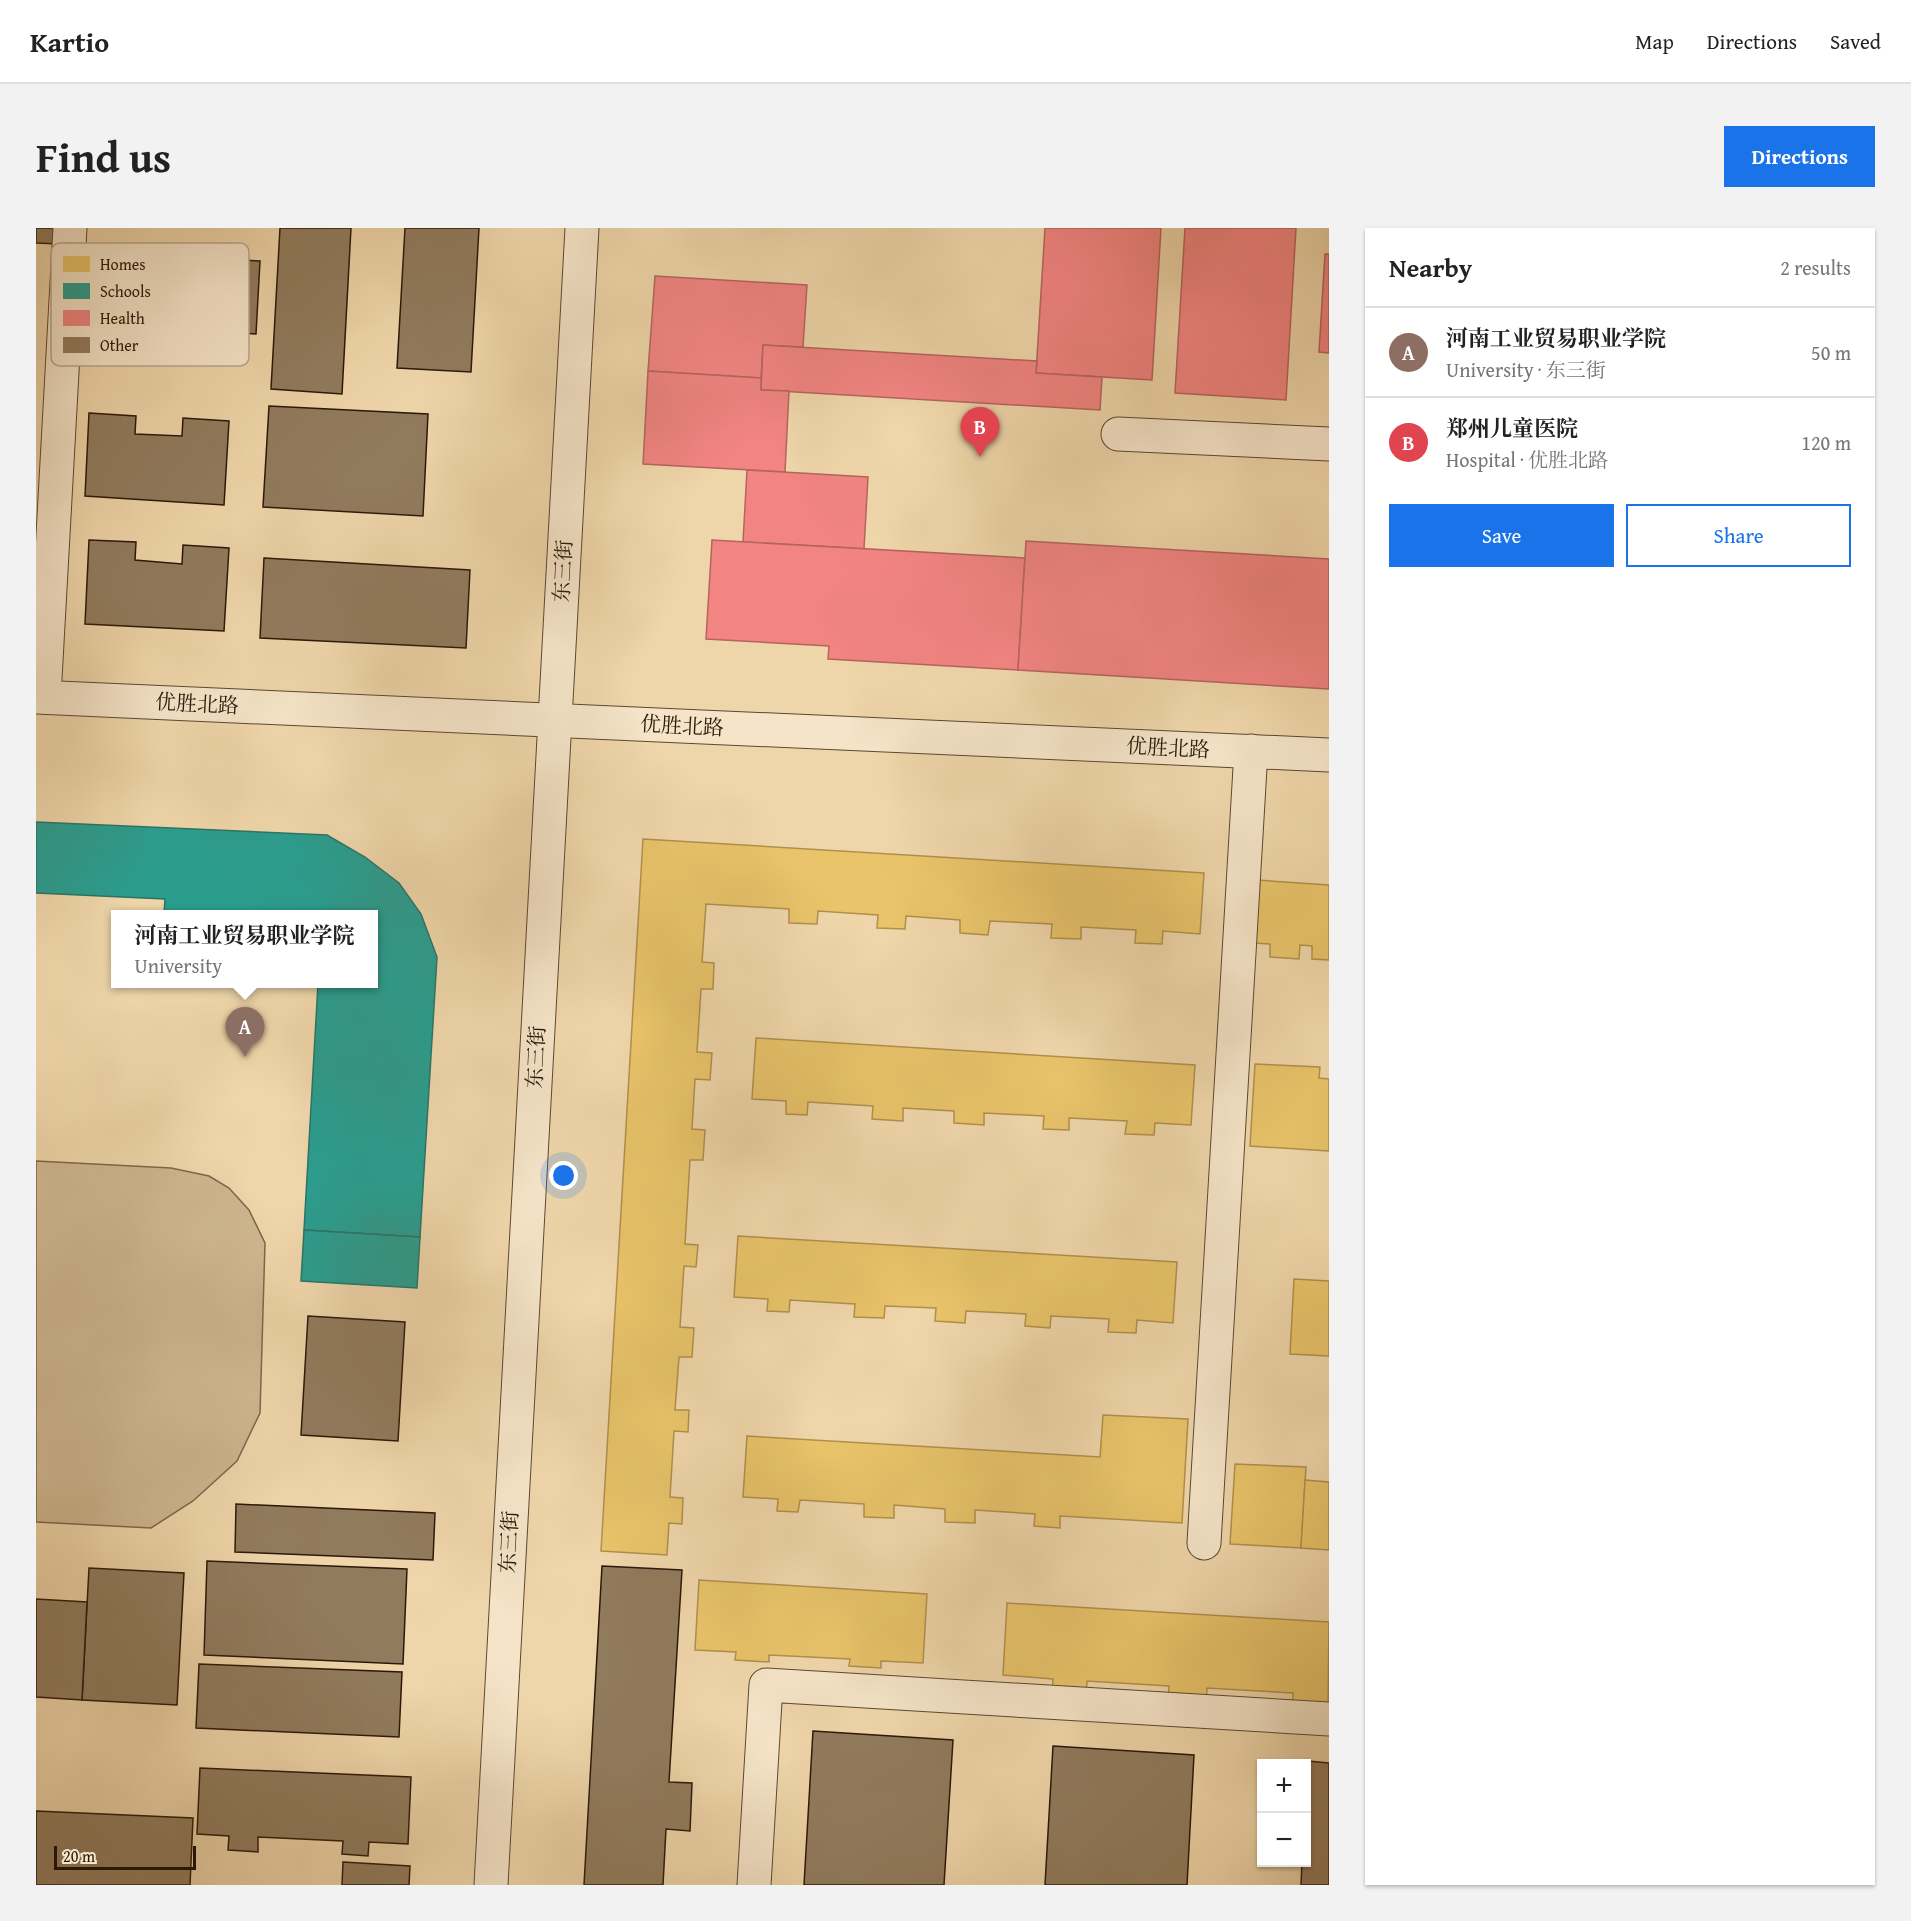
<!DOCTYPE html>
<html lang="en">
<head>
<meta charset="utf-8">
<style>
  :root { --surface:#fff; --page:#f2f2f2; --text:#222; --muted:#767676; --line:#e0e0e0; --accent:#1a73e8 }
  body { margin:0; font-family:"Gentium Book Plus","Noto Serif SC",serif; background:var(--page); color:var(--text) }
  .controls { position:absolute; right:18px; bottom:18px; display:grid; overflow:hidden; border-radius:0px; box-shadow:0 2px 4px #0004 }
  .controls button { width:54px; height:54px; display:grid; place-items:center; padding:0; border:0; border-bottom:2px solid var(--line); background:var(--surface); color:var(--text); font:30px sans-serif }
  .scale { position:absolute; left:18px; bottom:15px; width:142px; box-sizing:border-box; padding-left:6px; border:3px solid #2b1809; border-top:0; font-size:16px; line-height:21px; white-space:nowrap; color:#2b1809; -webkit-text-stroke:4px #f5e4c8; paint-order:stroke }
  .you { position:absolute; left:528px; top:948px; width:21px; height:21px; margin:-15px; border:4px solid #fff; border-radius:50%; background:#1a73e8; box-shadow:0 0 0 9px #1a73e833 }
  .badge { display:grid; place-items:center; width:39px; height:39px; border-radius:50%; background:var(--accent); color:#fff; font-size:20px; font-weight:700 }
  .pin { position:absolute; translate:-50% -50px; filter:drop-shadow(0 2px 3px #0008) }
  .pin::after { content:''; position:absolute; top:32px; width:21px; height:18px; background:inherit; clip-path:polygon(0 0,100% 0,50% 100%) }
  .popup { position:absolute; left:75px; top:682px; width:267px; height:78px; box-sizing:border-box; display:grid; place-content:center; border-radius:0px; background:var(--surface); filter:drop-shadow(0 2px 4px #0005); font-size:20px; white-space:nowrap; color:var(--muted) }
  .popup b { font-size:22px; color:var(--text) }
  .popup::after { content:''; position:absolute; left:50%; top:100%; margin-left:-12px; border:12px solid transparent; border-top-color:var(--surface) }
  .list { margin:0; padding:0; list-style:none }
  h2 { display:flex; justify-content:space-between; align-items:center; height:78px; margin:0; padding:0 24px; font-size:26px }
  h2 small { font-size:20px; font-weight:400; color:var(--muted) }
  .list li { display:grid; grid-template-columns:39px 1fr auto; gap:18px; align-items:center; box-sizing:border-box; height:90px; padding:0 24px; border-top:2px solid var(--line) }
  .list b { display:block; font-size:22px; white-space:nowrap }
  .list p { margin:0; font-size:20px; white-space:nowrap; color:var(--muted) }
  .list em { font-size:20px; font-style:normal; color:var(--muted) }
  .actions { display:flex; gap:12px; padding:18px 24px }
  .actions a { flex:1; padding:14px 0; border:2px solid var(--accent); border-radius:0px; text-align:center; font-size:21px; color:var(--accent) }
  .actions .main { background:var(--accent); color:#fff }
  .map { position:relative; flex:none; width:1293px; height:1657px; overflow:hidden; border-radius:0px }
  header { display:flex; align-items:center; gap:36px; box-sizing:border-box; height:84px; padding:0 30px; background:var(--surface); border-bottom:2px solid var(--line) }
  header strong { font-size:28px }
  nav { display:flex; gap:33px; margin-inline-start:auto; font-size:21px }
  .intro { display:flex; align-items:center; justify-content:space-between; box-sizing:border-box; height:144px; padding:0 36px }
  h1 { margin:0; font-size:42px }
  .button { padding:15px 27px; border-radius:0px; background:var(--accent); color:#fff; font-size:21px; font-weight:700 }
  main { display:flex; gap:36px; padding:0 36px }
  aside { flex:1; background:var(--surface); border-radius:0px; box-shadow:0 2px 4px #0004 }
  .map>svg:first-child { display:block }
  .green { fill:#ceb68f; stroke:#7c674c; stroke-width:1.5 }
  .homes { fill:#e9c46a; stroke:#b0904d; stroke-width:1.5 }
  .schools { fill:#2a9d8f; stroke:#2a7567; stroke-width:1.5 }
  .health { fill:#f28482; stroke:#b6645e; stroke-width:1.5 }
  .building { fill:#917b5d; stroke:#2b1809; stroke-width:1.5 }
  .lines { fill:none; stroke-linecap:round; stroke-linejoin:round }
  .minor-casing { stroke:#5c4831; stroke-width:35 }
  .minor { stroke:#f5e4c8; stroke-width:33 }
  .labels { text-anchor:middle; stroke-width:6; stroke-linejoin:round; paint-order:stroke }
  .street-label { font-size:21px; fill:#2b1809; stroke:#f5e4c8 }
  .key { fill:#f5e4c8; stroke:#b8a78f; stroke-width:1.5 }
  .key-label { font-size:16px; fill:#2b1809 }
</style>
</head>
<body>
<header>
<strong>Kartio</strong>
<nav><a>Map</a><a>Directions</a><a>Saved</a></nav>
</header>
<div class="intro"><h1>Find us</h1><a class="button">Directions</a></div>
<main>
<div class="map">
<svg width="1293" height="1657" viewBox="0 0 1293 1657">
  <rect width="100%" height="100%" fill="#efd6aa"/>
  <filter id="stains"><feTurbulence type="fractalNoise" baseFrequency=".00333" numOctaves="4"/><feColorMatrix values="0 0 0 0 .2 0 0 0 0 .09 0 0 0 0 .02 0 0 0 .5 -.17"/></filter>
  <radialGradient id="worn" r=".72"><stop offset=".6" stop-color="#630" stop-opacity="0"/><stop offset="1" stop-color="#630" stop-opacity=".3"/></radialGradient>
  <path class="green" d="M0,933l135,7 38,8 20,12 20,22 16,33 -5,170 -23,48 -44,40 -42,27 -115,-6z"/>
  <g class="homes">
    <path d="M607,611l561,34 -4,61 -37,-3 -1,13 -27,-1 1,-13 -55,-3v12l-30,-1 1,-14 -62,-3 -2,14 -28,-2v-13l-54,-4 -1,13 -28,-1 1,-13 -60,-4 -1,13 -28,-1v-14l-83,-5 -4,58 12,1 -1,26h-12l-4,63 15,1 -2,27 -15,-1 -3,50 13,1 -2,30h-13l-5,84 13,1 -2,22 -12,-1 -4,61 14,1 -2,29h-13l-4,53h14l-1,22 -14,-1 -4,66 13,1 -1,26 -13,-1 -2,32 -66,-4z"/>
    <path d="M1221,652l72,5v75l-17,-1v-13l-12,-1 -1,14 -29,-2v-13l-17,-1z"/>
    <path d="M720,810l439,27 -4,60 -36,-2 -1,12 -29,-1 2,-13 -58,-3v12l-26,-1 1,-13 -60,-3v12l-30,-2v-12l-51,-3v13l-31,-2 1,-13 -65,-4 -1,13 -21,-1v-13l-34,-2z"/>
    <path d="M1219,836l65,3 -1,11 10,1v72l-79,-5z"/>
    <path d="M702,1008l439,26 -4,61 -36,-3 -1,13 -28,-1 1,-13 -58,-3 -1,12 -25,-2 1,-12 -60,-3 -1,12 -30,-2 1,-13 -51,-2 -1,12 -30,-1 1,-13 -65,-4 -1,12 -22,-1 1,-12 -34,-2z"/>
    <path d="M1258,1051l35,2v75l-39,-2z"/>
    <path d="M1067,1187l85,4 -6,104 -122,-7v12l-26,-2 1,-12 -60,-4v13l-30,-1v-13l-51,-4v13l-30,-1v-13l-64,-4 -2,12 -21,-1 1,-12 -35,-2 4,-61 353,21z"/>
    <path d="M1199,1236l71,3 -5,81 -71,-4z"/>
    <path d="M1269,1252l24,2v68l-28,-2z"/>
    <path d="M663,1352l228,14 -4,69 -42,-2v7l-32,-2 1,-7 -81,-4v7l-34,-2 1,-8 -41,-2z"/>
    <path d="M971,1375l322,19 -1,90 -36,-2 1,-17 -86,-5 -1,16 -38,-2 1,-16 -82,-5 -1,16 -34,-1 1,-17 -50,-4z"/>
  </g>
  <g class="schools">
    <path d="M0,594l291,13 38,22 34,26 22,31 16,43 -17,280 -116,-7 14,-246h56v-70h-210l1,-15 -129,-6z"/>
    <path d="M268,1002l116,7 -3,51 -116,-7z"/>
  </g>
  <g class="health">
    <path d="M1009,0h116l-9,152 -116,-7z"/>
    <path d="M1149,0h111l-10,172 -111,-7z"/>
    <path d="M1289,26h4v99l-10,-1z"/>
    <path d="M619,48l152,9 -4,62 -40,-2 -2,33 -113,-7z"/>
    <path d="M727,117l274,16 -1,12 66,4 -2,33 -339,-20z"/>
    <path d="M612,143l113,7v12l28,1 -4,81 -142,-8z"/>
    <path d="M711,242l121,7 -4,72 -121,-7z"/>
    <path d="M676,312l313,18 -7,112 -190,-11 1,-13 -123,-7z"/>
    <path d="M990,313l303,18v130l-311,-19z"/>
  </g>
  <g class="building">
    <path d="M0,0h24l-1,16 -23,-1z"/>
    <path d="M244,0h71l-9,166 -71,-5z"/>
    <path d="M369,0h74l-8,144 -74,-4z"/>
    <path d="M55,24l169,9 -4,73 -169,-10z"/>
    <path d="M233,178l159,8 -5,102 -160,-9z"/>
    <path d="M53,185l47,3 -1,18 47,2 1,-18 46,3 -5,84 -139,-9z"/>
    <path d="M53,312l47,2 -1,18 47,4 1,-19 46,3 -5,83 -139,-7z"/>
    <path d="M228,330l206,12 -4,78 -206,-10z"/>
    <path d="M272,1088l97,6 -7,119 -97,-6z"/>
    <path d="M200,1276l199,9 -2,47 -198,-8z"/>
    <path d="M171,1333l200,8 -4,95 -199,-9z"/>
    <path d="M566,1338l80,4 -13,212 23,1 -2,48 -24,-2 -3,56h-79z"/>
    <path d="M53,1340l95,5 -7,132 -95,-5z"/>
    <path d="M0,1371l51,3 -5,98 -46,-3z"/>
    <path d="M163,1436l203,8 -3,65 -203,-9z"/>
    <path d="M777,1503l140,9 -9,145h-140z"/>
    <path d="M1017,1518l141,9 -7,130h-142z"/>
    <path d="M1272,1533l21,2v122h-28l1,-23h4z"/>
    <path d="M164,1540l211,9 -3,67 -39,-2 -1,14 -26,-2 1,-13 -85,-4v15l-30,-2 1,-14 -32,-2z"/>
    <path d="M0,1583l157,7 -3,67h-154z"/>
    <path d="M307,1634l67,4 -1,19h-67z"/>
  </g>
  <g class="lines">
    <g class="minor-casing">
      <g id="minor">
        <path d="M1082,206l211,10"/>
        <path d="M0,469l1293,58"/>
        <path d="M8,469l26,-469"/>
        <path d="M1168,1315l47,-792"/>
        <path d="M455,1657l91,-1657"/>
        <path d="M718,1657l12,-200 563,34"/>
      </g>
    </g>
    <use href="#minor" class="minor"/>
  </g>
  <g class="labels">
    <g class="street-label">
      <text transform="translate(527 343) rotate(-87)" y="7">东三街</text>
      <text transform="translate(161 476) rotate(3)" y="7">优胜北路</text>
      <text transform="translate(646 498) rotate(3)" y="7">优胜北路</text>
      <text transform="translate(1132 520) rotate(3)" y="7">优胜北路</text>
      <text transform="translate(500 829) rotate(-87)" y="7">东三街</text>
      <text transform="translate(473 1314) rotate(-87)" y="7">东三街</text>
    </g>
  </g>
  <rect x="15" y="15" width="198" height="123" rx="9" class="key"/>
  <rect x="27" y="28" width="27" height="16" fill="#e9c46a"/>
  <rect x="27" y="55" width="27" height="16" fill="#2a9d8f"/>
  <rect x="27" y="82" width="27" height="16" fill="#f28482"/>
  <rect x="27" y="109" width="27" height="16" fill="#917b5d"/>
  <g class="key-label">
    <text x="64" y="42">Homes</text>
    <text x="64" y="69">Schools</text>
    <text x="64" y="96">Health</text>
    <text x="64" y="123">Other</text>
  </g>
  <rect width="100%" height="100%" filter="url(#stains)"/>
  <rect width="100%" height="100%" fill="url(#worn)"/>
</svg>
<div class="controls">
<button>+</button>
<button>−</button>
</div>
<div class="scale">20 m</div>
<div class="you"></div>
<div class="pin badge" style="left:209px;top:829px;background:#8d6e63">A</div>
<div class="popup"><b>河南工业贸易职业学院</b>University</div>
<div class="pin badge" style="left:944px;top:229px;background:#e0444e">B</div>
</div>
<aside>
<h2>Nearby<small>2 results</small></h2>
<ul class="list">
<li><span class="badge" style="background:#8d6e63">A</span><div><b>河南工业贸易职业学院</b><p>University · 东三街</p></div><em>50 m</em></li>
<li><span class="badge" style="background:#e0444e">B</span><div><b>郑州儿童医院</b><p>Hospital · 优胜北路</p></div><em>120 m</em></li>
</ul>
<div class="actions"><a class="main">Save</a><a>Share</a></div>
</aside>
</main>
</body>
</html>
